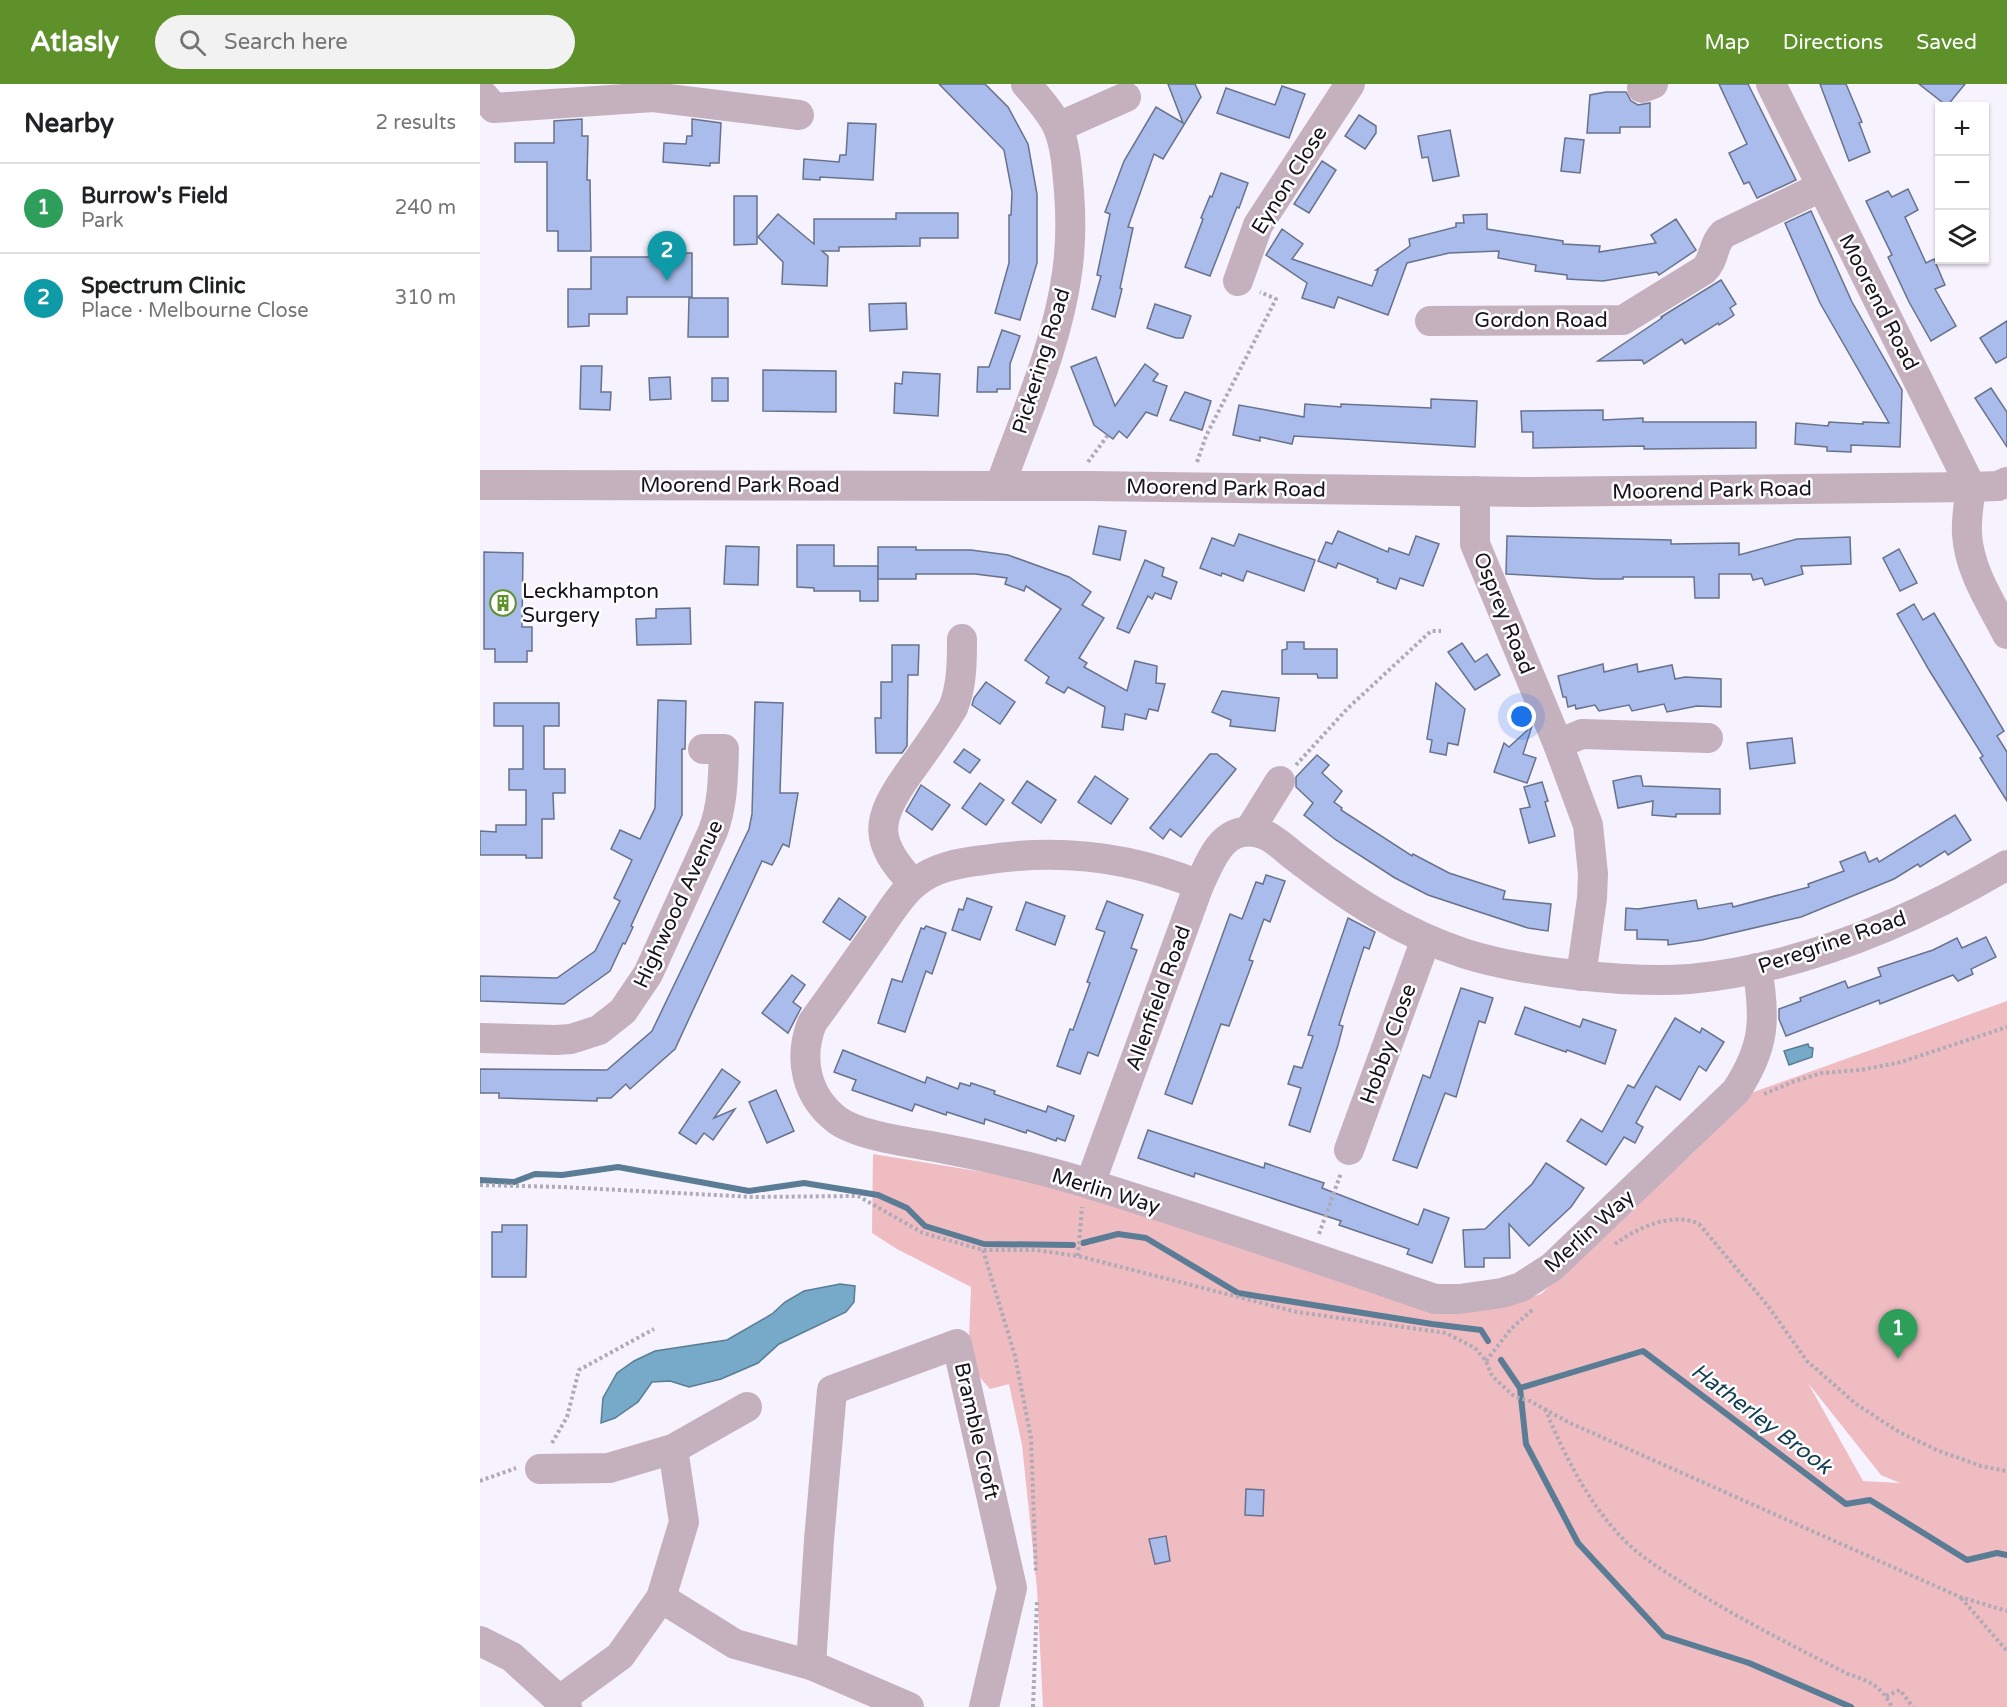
<!DOCTYPE html>
<html lang="en">
<head>
<meta charset="utf-8">
<style>
  :root { --surface:#fff; --page:#f2f2f2; --text:#202124; --muted:#757577; --line:#e0e0e0; --accent:#5e912a }
  body { margin:0; font-family:"Varela Round",sans-serif; background:var(--page); color:var(--text) }
  .controls { position:absolute; right:18px; top:18px; display:grid; overflow:hidden; border-radius:0px; box-shadow:0 2px 4px #0004 }
  .controls button { width:54px; height:54px; display:grid; place-items:center; padding:0; border:0; border-bottom:2px solid var(--line); background:var(--surface); color:var(--text); font:30px sans-serif }
  .you { position:absolute; left:1042px; top:633px; width:21px; height:21px; margin:-15px; border:4px solid #fff; border-radius:50%; background:#1a73e8; box-shadow:0 0 0 9px #1a73e833 }
  .badge { display:grid; place-items:center; width:39px; height:39px; border-radius:50%; background:var(--accent); color:#fff; font-size:20px; font-weight:700 }
  .pin { position:absolute; translate:-50% -50px; filter:drop-shadow(0 2px 3px #0008) }
  .pin::after { content:''; position:absolute; top:32px; width:21px; height:18px; background:inherit; clip-path:polygon(0 0,100% 0,50% 100%) }
  .list { margin:0; padding:0; list-style:none }
  h2 { display:flex; justify-content:space-between; align-items:center; height:78px; margin:0; padding:0 24px; font-size:26px }
  h2 small { font-size:20px; font-weight:400; color:var(--muted) }
  .list li { display:grid; grid-template-columns:39px 1fr auto; gap:18px; align-items:center; box-sizing:border-box; height:90px; padding:0 24px; border-top:2px solid var(--line) }
  .list b { display:block; font-size:22px; white-space:nowrap }
  .list p { margin:0; font-size:20px; white-space:nowrap; color:var(--muted) }
  .list em { font-size:20px; font-style:normal; color:var(--muted) }
  .icon { flex:none; width:33px; height:33px; fill:none; stroke:currentColor; stroke-width:2; stroke-linecap:round; stroke-linejoin:round }
  .map { position:relative; flex:none; width:1527px; height:1623px; overflow:hidden }
  header { display:flex; align-items:center; gap:36px; box-sizing:border-box; height:84px; padding:0 30px; background:var(--accent); color:#fff }
  header strong { font-size:28px }
  nav { display:flex; gap:33px; margin-inline-start:auto; font-size:21px }
  .search { width:420px; height:54px; background:var(--page); display:flex; align-items:center; gap:15px; box-sizing:border-box; padding:0 21px; border-radius:33px; color:var(--muted); font-size:22px }
  main { display:flex }
  aside { flex:1; background:var(--surface) }
  .map>svg:first-child { display:block }
  .green { fill:#efbcc2; fill-rule:evenodd }
  .water { fill:#76aac8; stroke:#5a7d95; stroke-width:1.5 }
  .lines { fill:none; stroke-linecap:round; stroke-linejoin:round }
  .stream { stroke:#5a7d95; stroke-width:6 }
  .building { fill:#aabceb; stroke:#68728c; stroke-width:1.5 }
  .path { stroke:#afabb6; stroke-width:4; stroke-dasharray:3 3; stroke-linecap:butt }
  .minor { stroke:#c5b0be; stroke-width:30 }
  .labels { text-anchor:middle; stroke-width:5; stroke-linejoin:round; paint-order:stroke }
  .street-label { font-size:21px; fill:#17131d; stroke:#fff }
  .poi-label { font-size:21px; fill:#17131d; stroke:#fff; text-anchor:start }
  .water-label { font-size:22px; font-style:italic; fill:#123d53; stroke:#fff }
</style>
</head>
<body>
<header>
<strong>Atlasly</strong>
<div class="search"><svg class="icon" aria-label="search" viewBox="0 0 24 24"><circle cx="10" cy="10" r="6"/><path d="M15 15l6 6"/></svg>Search here</div>
<nav><a>Map</a><a>Directions</a><a>Saved</a></nav>
</header>
<main>
<aside>
<h2>Nearby<small>2 results</small></h2>
<ul class="list">
<li><span class="badge" style="background:#2e9e5b">1</span><div><b>Burrow's Field</b><p>Park</p></div><em>240 m</em></li>
<li><span class="badge" style="background:#0f9aa8">2</span><div><b>Spectrum Clinic</b><p>Place · Melbourne Close</p></div><em>310 m</em></li>
</ul>
</aside>
<div class="map">
<svg width="1527" height="1623" viewBox="0 0 1527 1623">
  <rect width="100%" height="100%" fill="#f6f2fe"/>
  <path class="green" d="M1527,917v706h-964l-6,-119 -15,-143 -13,-61 -19,5 -22,-25 3,-77 -74,-38 -25,-16 1,-79 195,32 427,122 46,-14 51,-46 48,-49 53,-46 58,-60zM1328,1299l73,92 19,8 -37,-2z"/>
  <g class="water">
    <path d="M1328,960l1,3 4,1 -1,9 -23,8 -5,-14z"/>
    <path d="M360,1200l15,2 -1,16 -8,10 -67,32 -21,19 -37,16 -32,8 -19,-6 -18,1 -14,20 -23,16 -14,5 2,-25 14,-25 17,-12 21,-10 72,-11 45,-26 13,-12 19,-11z"/>
  </g>
  <g class="lines">
    <g class="stream">
      <path d="M0,1096l34,2 21,-8 27,1 56,-8 131,24 55,-8 74,12 29,13 18,18 59,18 89,1"/>
      <path d="M603,1159l35,-9 28,4 92,55 194,31 49,6 7,11"/>
      <path d="M1021,1276l19,28 123,-37 203,153 24,-4 97,60 30,-7 10,2"/>
      <path d="M1040,1304l6,56 52,99 86,93 85,27 102,44"/>
    </g>
  </g>
  <g class="building">
    <path d="M459,0h46l23,23 20,37 9,50v69l-17,57 -25,-7 14,-50v-48h2l1,-23 -8,-42z"/>
    <path d="M688,0h27l6,13 -38,62 -9,-5 -26,73 5,1 -13,60 2,1 -7,28 -23,-8 9,-33 -4,-1 13,-61 -5,-2 19,-51 32,-54 27,16z"/>
    <path d="M1239,0h29l48,96 -39,18 -8,-16 -5,2 -15,-31 18,-9z"/>
    <path d="M1340,0h26l16,38 -3,1 11,29 -21,9z"/>
    <path d="M1439,0h46l-18,22z"/>
    <path d="M802,2l23,8 -16,44 -72,-25 9,-25 49,17z"/>
    <path d="M1126,8h20l5,9 7,4 12,-2v24h-30v6h-33l3,-38z"/>
    <path d="M879,31l17,11v7l-11,16 -20,-13z"/>
    <path d="M102,35v17h6l-1,44h3l1,71h-33v-20h-11v-69h-32v-19h39v-22z"/>
    <path d="M212,35l29,4 -2,40h-9v3l-47,-4 1,-19 22,1 1,-8h5z"/>
    <path d="M368,39l28,1 -3,56 -53,-3v3l-17,-1 1,-20 35,3 1,-7h6z"/>
    <path d="M970,46l9,46 -26,5 -5,-24 -6,1 -4,-22z"/>
    <path d="M1085,54l19,2 -4,33 -19,-2z"/>
    <path d="M842,77l14,9 -27,43 -15,-9z"/>
    <path d="M741,89l27,10 -9,25 -2,-1 -27,69 -25,-9 18,-48 -2,-1 9,-22 2,1z"/>
    <path d="M1428,105l10,21 -13,7 21,46 8,-4 11,26 -10,4 21,37 -25,15 -22,-39 -21,-45 4,-2 -26,-54 22,-10 4,6z"/>
    <path d="M254,112h23v48l-23,1z"/>
    <path d="M1331,127l41,91 50,88 -2,57 -49,-2v7l-24,-1v-4l-32,-3 1,-21 32,3 1,-4 34,2v-2l26,1 -69,-120 -35,-80z"/>
    <path d="M416,129h62v25h-38v8l-81,1v4h-17l6,5 -1,30 -45,-2 1,-22 -25,-25 20,-23 36,30v-25h82z"/>
    <path d="M1007,130v15l76,12v3l37,2 -1,6 57,-9 -5,-8 25,-16 20,31 -37,25 -2,-3 -54,9 -36,-2v-4l-32,-4 1,-6 -38,-7 1,-7 -50,2 -42,10 -19,52 -50,-18 -4,11 -32,-10 5,-15 -41,-28 16,-26 21,15 -11,15 80,27 6,-16h-2l34,-24 -1,-7 47,-12v-4h8l-1,-8z"/>
    <path d="M180,169h32v44h-65v17h-38v12l-21,1v-38h23v-32h69z"/>
    <path d="M1241,196l15,24 -6,4 4,7 -7,5 -8,5 -1,-2 -33,21 -3,-5 -38,25 -2,-4 -44,1 64,-43 -1,-1z"/>
    <path d="M209,214h39v39h-40z"/>
    <path d="M426,219l1,26 -37,2 -1,-27z"/>
    <path d="M675,220l36,12 -8,22h-7l-29,-10z"/>
    <path d="M1527,237v36l-11,6 -16,-25z"/>
    <path d="M522,246l18,6 -10,28v25h-13v3h-20l1,-25h11z"/>
    <path d="M616,273l19,49 30,-42 13,10 -5,7 14,5 -10,30 -11,-4 -19,26 -8,-7 -6,8 -19,-14 -23,-58z"/>
    <path d="M101,282h21l-1,26h10l-1,18 -30,-1z"/>
    <path d="M283,286l73,1v41l-73,-1z"/>
    <path d="M423,288l37,2 -2,42 -44,-3 1,-30 7,1z"/>
    <path d="M190,293l1,22 -21,1 -1,-22z"/>
    <rect x="232" y="294" width="16" height="23"/>
    <path d="M1511,304l16,24v35l-32,-49z"/>
    <path d="M705,308l26,9 -9,29 -32,-10z"/>
    <path d="M951,315l46,2 -2,46 -181,-11 -2,8 -32,-7v4l-27,-6 6,-30 65,12 1,-13 36,3v-3l90,4z"/>
    <path d="M1123,326v10l40,-2v4h113v26l-112,1v-3l-111,2v-16h-11l-1,-21z"/>
    <path d="M619,442l27,5 -6,29 -27,-6z"/>
    <path d="M858,447l50,21 1,-4 20,7 7,-19 23,8 -16,42 -23,-8 -4,11 -19,-7 1,-3 -40,-16 -2,5 -18,-7 8,-19 6,2z"/>
    <path d="M759,450l76,26 -11,31 -57,-20 -4,10 -21,-8 -1,3 -21,-8 12,-30 22,8z"/>
    <path d="M1027,452l164,4v4l68,-1v12l58,-16 53,-2 1,27 -50,2 2,8 -38,11 -3,-7 -9,2 -2,-6h-32v24h-24l-1,-21h-71v2h-26l-91,-5z"/>
    <path d="M317,461h37v21h44v35h-18v-10h-46v-3l-17,-1z"/>
    <path d="M246,462l33,1 -1,38 -34,-1z"/>
    <path d="M398,463h38v3h55l37,5 61,22 22,15 -9,13 22,13 -25,40 8,5 -3,4 43,24 8,-30 22,5 -1,17 9,1 -7,27 -9,-2 -3,10 -21,-5 -2,16 -21,-3 3,-20 -37,-20 -4,6 -18,-10 3,-6 -24,-17 36,-51 -35,-23 -2,5 -19,-7 2,-6 -32,-4h-59v5h-38z"/>
    <path d="M1419,465l18,34 -17,8 -17,-33z"/>
    <path d="M4,468l39,1 -1,74h10v24h-5v11h-32v-13h-11z"/>
    <path d="M665,476l19,8 -2,8 15,6 -6,17 -16,-6 -3,6 -4,-3 -19,37 -12,-5z"/>
    <path d="M1434,520l9,16 11,-7 70,118 -7,5 10,16v49l-27,-43 3,-2 -54,-86 -32,-56z"/>
    <path d="M210,524l1,36 -54,1 -1,-26 20,-1v-9z"/>
    <path d="M807,558h17v7h33v29h-19l-1,-4h-35v-24l5,-1z"/>
    <path d="M982,559l13,19 12,-8 13,21 -25,15 -27,-38z"/>
    <path d="M412,561h27l-1,30h-10l-1,71 -5,7h-26l-1,-35h6v-36h11z"/>
    <path d="M1123,580l1,8 33,-8 1,8 34,-7 3,14 10,-2 36,2v28l-24,-1 -30,6 -3,-8 -32,7 -3,-6 -30,6 -4,-6 -19,4 -1,-4 -7,2 -2,-10h-3l-5,-21z"/>
    <path d="M506,598l29,20 -15,22 -28,-19 2,-7z"/>
    <path d="M956,599l29,26 -7,36 -10,-2 -2,12 -16,-3 2,-12 -5,-1z"/>
    <path d="M742,607l57,7 -4,33 -45,-5 1,-6 -19,-8z"/>
    <path d="M178,616l28,1 -1,48h-3v66l-51,111 2,1 -8,17 -2,-1 -13,28 -46,33 -84,-3v-25l77,2 38,-27 25,-50 -6,-3 18,-38 -21,-11 9,-19 20,9 15,-31z"/>
    <path d="M275,618l28,1 -3,90h18l-9,54 -6,-3 -11,21 -10,-4 -87,188 -45,40 -4,-5 -15,14h-14v3l-98,-3v-5h-19v-24l127,1 45,-39 97,-202 3,-15z"/>
    <path d="M14,619h65v23h-15v43h21v24h-12l1,26h-12v39h-16v-3h-46v-24l16,1v-7h30v-35h-17v-21h14v-43h-29z"/>
    <path d="M1052,642l-9,28 13,4 -9,25 -33,-11 10,-29 5,4z"/>
    <path d="M1312,654l3,25 -45,6 -3,-26z"/>
    <path d="M484,665l16,11 -10,13 -16,-11z"/>
    <path d="M730,670h7l19,15 -55,68 -11,-8 -7,10 -13,-11z"/>
    <path d="M837,671l12,10 -7,8 20,18 -8,11 8,6 -1,2 71,46 1,-2 36,19 56,18 -2,8 48,5 -3,27 -20,-3 -100,-33 -33,-17 -59,-38 -32,-25 9,-12 -17,-16v-10z"/>
    <path d="M615,692l33,23 -17,25 -33,-22z"/>
    <path d="M1156,692h5l2,10 77,3v25h-44v3l-24,-2 1,-14 -35,7 -5,-27z"/>
    <path d="M547,697l29,19 -15,23 -29,-20z"/>
    <path d="M1062,698l6,19 -3,1 10,34 -26,7 -9,-34 10,-2 -6,-20z"/>
    <path d="M500,699l24,17 -18,25 -24,-17z"/>
    <path d="M441,701l29,20 -18,25 -26,-19z"/>
    <path d="M1475,731l16,25 -23,15 -3,-4 -25,16 -2,-3 -24,15 -93,38 -99,23 -34,5v-5l-31,-1v-9h-12l1,-22 12,1 58,-9 2,9 34,-6 1,4 76,-20 -1,-3 36,-13 -4,-9 25,-10 4,10 8,-4 2,4z"/>
    <path d="M786,791l19,6 -15,41 -6,-3 -15,41 4,1 -24,65 -8,-2 -29,80 -27,-10 65,-180 12,5 14,-37 7,2z"/>
    <path d="M359,814l27,19 -16,23 -27,-18z"/>
    <path d="M487,814l25,9 -12,33 -28,-10 7,-21 4,1z"/>
    <path d="M627,817l36,14 -12,33 6,2 -39,106 -10,-4 -8,22 -23,-8 13,-37 3,1 17,-47 -3,-1 18,-50 -9,-3z"/>
    <path d="M546,818l39,14 -10,29 -39,-15z"/>
    <path d="M868,834l27,14 -6,17 -5,-2 -13,40 -12,38 4,1 -5,19 -28,87 -21,-7 12,-37 -13,-4 6,-18 8,2 11,-32 -5,-1z"/>
    <path d="M446,842l20,7 -14,41 -6,-3 -21,61 -27,-9 14,-44 10,3 19,-54 3,1z"/>
    <path d="M1506,853l10,20 -25,12 2,5 -15,7 -5,-6 -73,29 -1,-4 -93,36 -7,-17v-10l22,-8 -1,-3 45,-17 3,7 33,-12 -3,-8 55,-18 24,-12 5,10z"/>
    <path d="M312,891l13,10 -12,17 8,6 -13,25 -26,-20z"/>
    <path d="M981,904l32,10 -8,25 -6,-2 -23,76 -11,-4 -28,75 -24,-8 30,-85 7,3z"/>
    <path d="M1045,923l55,20 3,-8 33,11 -11,34 -38,-14 -1,2 -51,-18z"/>
    <path d="M1195,934l25,15 2,-5 22,14 -18,29 -7,-5 -19,34 -24,-14 -20,37 7,4 -8,16 -11,-6 -18,28 -39,-24 14,-22 21,13 26,-47 6,3z"/>
    <path d="M363,966l82,33 2,-6 31,12 2,-6 10,3 1,-3 24,8 -1,3 52,18 2,-6 26,10 -9,25 -8,-3 -1,3 -29,-11 -1,3 -41,-14 -1,5 -37,-12 -1,3 -31,-11 -3,7 -60,-21 4,-10 -22,-8z"/>
    <path d="M242,985l18,13 -26,36 21,-9 -22,31 -9,-7 -8,11 -17,-11z"/>
    <path d="M296,1006l18,41 -27,12 -18,-41z"/>
    <path d="M668,1046l116,38 1,-5 59,20 -2,5 96,37 6,-16 25,9 -17,45 -25,-9 2,-5 -70,-24 2,-4 -146,-48 -1,4 -56,-19z"/>
    <path d="M1066,1079l38,25 -13,19 -42,39 -20,-22 1,34h-26v9h-19l-2,-37 22,-1 47,-45z"/>
    <path d="M22,1141h25l-1,52h-34v-45h10z"/>
    <path d="M766,1405l18,1 -1,26 -18,-1z"/>
    <path d="M686,1452l4,25 -15,3 -6,-25z"/>
  </g>
  <g class="lines">
    <g class="path">
      <path d="M608,378l20,-27"/>
      <path d="M717,378l9,-26 70,-137 -16,-7"/>
      <path d="M816,681l51,-56 84,-78h10"/>
      <path d="M1284,1010l31,-13 27,-8 39,-3 40,-8 106,-35"/>
      <path d="M0,1101l82,2 191,10 105,-1 65,37 60,17h52l43,6 219,56 149,21 29,15 11,13 6,15 23,21 13,3 42,23 390,174 47,14"/>
      <path d="M839,1150l22,-61"/>
      <path d="M1135,1160c22,-16 58,-33 84,-20l69,82 39,55 49,43 43,28 40,19 42,15 26,5"/>
      <path d="M503,1166l32,106 16,82 5,136"/>
      <path d="M598,1172l4,-49"/>
      <path d="M1006,1277l25,-32 21,-19"/>
      <path d="M1065,1325c20,47 44,96 80,132 17,17 39,30 59,43 53,34 109,62 164,90 22,7 33,12 44,33"/>
      <path d="M72,1359l15,-26 12,-47 75,-41"/>
      <path d="M0,1397l36,-13"/>
      <path d="M1481,1514l46,53"/>
      <path d="M1406,1612l14,-6 13,17"/>
      <path d="M553,1623l4,-107"/>
    </g>
    <g class="minor">
      <path d="M1291,0l200,403"/>
      <path d="M1162,4l11,-4"/>
      <path d="M0,8l14,16 159,-11 146,18"/>
      <path d="M578,43l68,-30"/>
      <path d="M758,197l20,-56 92,-141"/>
      <path d="M950,237l193,-1 81,-50c11,-10 8,-25 19,-36l98,-47"/>
      <path d="M0,401l610,1 440,6 441,-5 27,-1 9,-4"/>
      <path d="M520,402c25,-70 57,-140 67,-213 4,-27 4,-55 2,-82 -2,-21 -3,-44 -11,-63 -7,-16 -21,-31 -32,-44"/>
      <path d="M1491,403c-2,16 -5,31 -4,47 2,36 24,69 40,100"/>
      <path d="M995,407v53l83,200 30,81 5,49 -1,24 -11,78"/>
      <path d="M1078,660l24,-10 126,4"/>
      <path d="M769,747l31,-50"/>
      <path d="M434,800c-42,-43 -38,-64 -6,-110 16,-22 31,-43 45,-66 9,-22 9,-46 9,-69"/>
      <path d="M719,801c-70,-29 -140,-37 -215,-25 -25,3 -49,7 -69,23 -16,13 -27,33 -39,50 -21,30 -42,60 -64,90 -14,36 -6,73 25,97 23,17 80,23 109,29 46,9 92,19 137,33 118,36 235,77 352,117h24l43,-6 19,-6 31,-20 184,-176c29,-44 30,-72 21,-123"/>
      <path d="M0,954l76,2 15,-1 28,-9 24,-19 25,-37 65,-143c10,-27 10,-53 11,-82h-21"/>
      <path d="M869,1066l77,-211"/>
      <path d="M610,1100l109,-299c10,-20 19,-49 44,-53 21,-4 36,12 51,24 53,41 107,77 172,98 36,11 73,17 111,21 37,4 75,7 113,4 112,-11 221,-57 317,-114"/>
      <path d="M60,1385l69,-1 64,-19 74,-42"/>
      <path d="M181,1514l74,46 76,21 98,42"/>
      <path d="M0,1557l32,16 55,50"/>
      <path d="M331,1581l8,-125 13,-150 125,-46 55,244 -28,119"/>
      <path d="M81,1615l59,-43 41,-58 23,-76 -11,-73"/>
    </g>
  </g>
  <defs>
    <g id="building-ring" transform="scale(1.35)"><circle r="9.5" fill="#fff" stroke="#5e912a" stroke-width="1.5"/><path d="M-4-6H4V6H1V3H-1V6H-4ZM-2.5-4.3h1.7v1.8h-1.7ZM.8-4.3h1.7v1.8H.8ZM-2.5-1h1.7V.8h-1.7ZM.8-1h1.7V.8H.8Z" fill="#5e912a"/></g>
  </defs>
  <g fill-rule="evenodd">
    <use href="#building-ring" x="23" y="519"/>
  </g>
  <g class="labels">
    <g class="street-label">
      <text transform="translate(809 96) rotate(-58)" y="7">Eynon Close</text>
      <text transform="translate(1399 218) rotate(63)" y="7">Moorend Road</text>
      <text x="1061" y="243">Gordon Road</text>
      <text transform="translate(561 277) rotate(-73)" y="7">Pickering Road</text>
      <text x="260" y="408">Moorend Park Road</text>
      <text transform="translate(746 404) rotate(1)" y="7">Moorend Park Road</text>
      <text transform="translate(1232 406) rotate(-1)" y="7">Moorend Park Road</text>
      <text transform="translate(1024 529) rotate(68)" y="7">Osprey Road</text>
      <text transform="translate(198 820) rotate(-65)" y="7">Highwood Avenue</text>
      <text transform="translate(1352 858) rotate(-19)" y="7">Peregrine Road</text>
      <text transform="translate(678 914) rotate(-70)" y="7">Allenfield Road</text>
      <text transform="translate(908 960) rotate(-70)" y="7">Hobby Close</text>
      <text transform="translate(626 1107) rotate(17)" y="7">Merlin Way</text>
      <text transform="translate(1109 1147) rotate(-42)" y="7">Merlin Way</text>
      <text transform="translate(497 1347) rotate(77)" y="7">Bramble Croft</text>
    </g>
    <g class="poi-label">
      <text x="42" y="514">Leckhampton<tspan x="42" dy="24">Surgery</tspan></text>
    </g>
    <g class="water-label">
      <text transform="translate(1282 1334) rotate(37)" y="8">Hatherley Brook</text>
    </g>
  </g>
</svg>
<div class="controls">
<button>+</button>
<button>−</button>
<button><svg class="icon" aria-label="layers" viewBox="0 0 24 24"><path d="M12 4l9 5-9 5-9-5zM3 14l9 5 9-5"/></svg></button>
</div>
<div class="you"></div>
<div class="pin badge" style="left:1418px;top:1275px;background:#2e9e5b">1</div>
<div class="pin badge" style="left:187px;top:197px;background:#0f9aa8">2</div>
</div>
</main>
</body>
</html>
